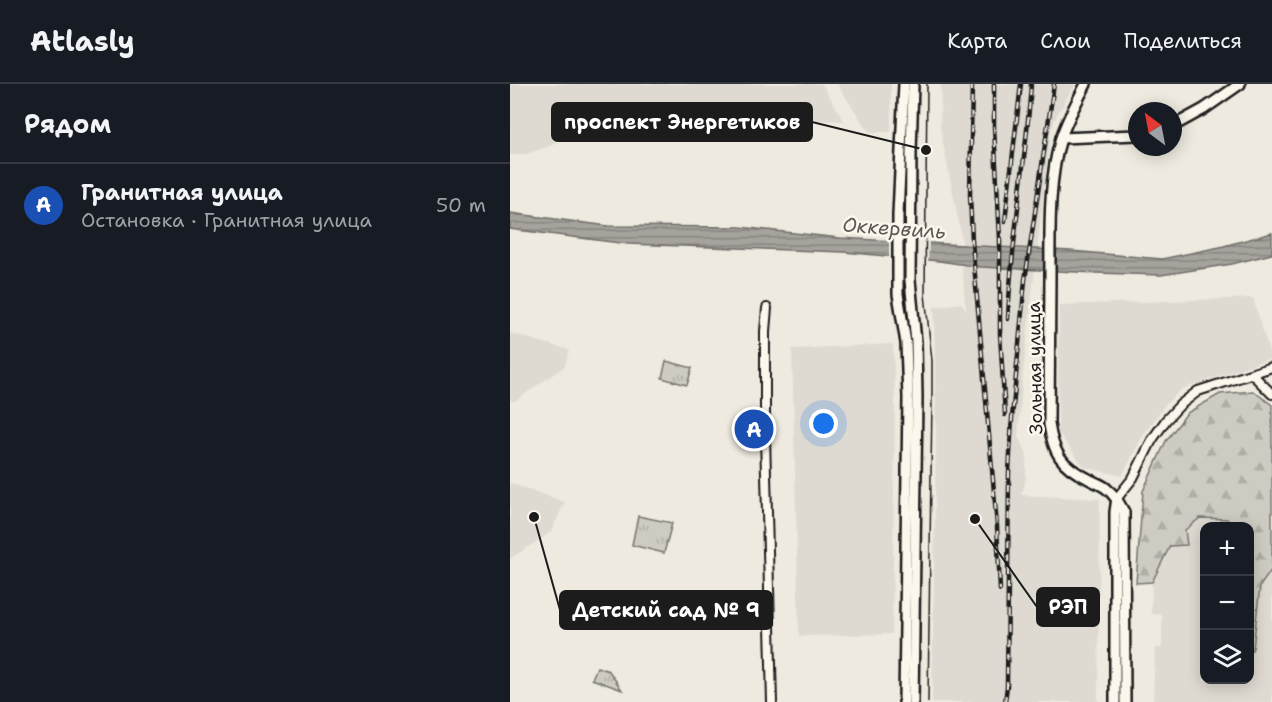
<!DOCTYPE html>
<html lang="ru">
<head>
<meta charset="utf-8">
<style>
  :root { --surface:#171b24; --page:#242831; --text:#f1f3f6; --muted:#9ea1a6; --line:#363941; --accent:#1f6fb2 }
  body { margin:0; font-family:"Shantell Sans",sans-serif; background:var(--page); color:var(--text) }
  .controls { position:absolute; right:18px; bottom:18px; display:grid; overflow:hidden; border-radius:12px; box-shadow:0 3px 15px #0003 }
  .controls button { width:54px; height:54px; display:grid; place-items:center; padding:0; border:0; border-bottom:2px solid var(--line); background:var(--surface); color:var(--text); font:30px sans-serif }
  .compass { position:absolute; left:618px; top:18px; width:54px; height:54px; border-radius:50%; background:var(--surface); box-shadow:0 3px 15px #0003; rotate:328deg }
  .you { position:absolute; left:314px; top:340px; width:21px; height:21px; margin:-15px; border:4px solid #fff; border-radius:50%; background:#1a73e8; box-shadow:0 0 0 9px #1a73e833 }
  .badge { display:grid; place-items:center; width:39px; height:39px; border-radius:50%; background:var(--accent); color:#fff; font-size:20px; font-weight:700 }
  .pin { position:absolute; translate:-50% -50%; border:3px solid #fff; box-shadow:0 2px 6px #0006 }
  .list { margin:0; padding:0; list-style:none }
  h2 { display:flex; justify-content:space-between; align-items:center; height:78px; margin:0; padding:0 24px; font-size:26px }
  h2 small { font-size:20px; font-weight:400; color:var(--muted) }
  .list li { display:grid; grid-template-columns:39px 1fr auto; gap:18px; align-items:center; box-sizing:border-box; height:84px; padding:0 24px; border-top:2px solid var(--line) }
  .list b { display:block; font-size:22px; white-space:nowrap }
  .list p { margin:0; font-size:20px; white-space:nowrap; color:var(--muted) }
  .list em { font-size:20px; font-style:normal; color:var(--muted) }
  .icon { flex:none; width:33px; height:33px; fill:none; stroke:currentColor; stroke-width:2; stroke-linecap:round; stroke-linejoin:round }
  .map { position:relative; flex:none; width:762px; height:618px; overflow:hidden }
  header { display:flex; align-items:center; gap:36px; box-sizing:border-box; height:84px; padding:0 30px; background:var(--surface); border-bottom:2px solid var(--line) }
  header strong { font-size:28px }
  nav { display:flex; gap:33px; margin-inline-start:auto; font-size:21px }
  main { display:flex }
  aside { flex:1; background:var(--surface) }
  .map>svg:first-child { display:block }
  .built { fill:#dedad1 }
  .grass { fill:url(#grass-tufts); stroke:#75746f; stroke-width:1.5 }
  .forest { fill:url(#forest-firs); stroke:#75746f; stroke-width:1.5 }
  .water { fill:url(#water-rules); stroke:#6f6d69; stroke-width:1.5 }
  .pier { fill:#eeeadf }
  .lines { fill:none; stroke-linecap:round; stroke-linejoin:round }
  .minor-casing { stroke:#1c1c1c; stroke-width:12 }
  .tertiary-casing { stroke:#1c1c1c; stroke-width:14 }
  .minor { stroke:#fbf7ec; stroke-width:8 }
  .tertiary { stroke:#fbf7ec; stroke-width:9 }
  .tram { stroke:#1c1c1c; stroke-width:1.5 }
  .rail-casing { stroke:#1c1c1c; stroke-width:4.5 }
  .rail { stroke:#fbf7ec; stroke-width:2; stroke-dasharray:7; stroke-linecap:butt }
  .labels { text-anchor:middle; stroke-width:5; stroke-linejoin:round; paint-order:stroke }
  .street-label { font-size:18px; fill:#1c1c1c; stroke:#fbf7ec }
  .water-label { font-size:20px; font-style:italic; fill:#5a5956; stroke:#fbf7ec }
  .leader { fill:none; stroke:#1c1c1c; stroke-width:2 }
  .callout-dot { fill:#1c1c1c; stroke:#fbf7ec; stroke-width:2 }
  .callout { fill:#1c1c1c; stroke:#1c1c1c; stroke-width:2 }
  .callout-label { font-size:20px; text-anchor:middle; font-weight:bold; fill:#fff }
</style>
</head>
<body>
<header>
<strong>Atlasly</strong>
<nav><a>Карта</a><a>Слои</a><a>Поделиться</a></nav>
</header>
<main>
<aside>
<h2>Рядом<small></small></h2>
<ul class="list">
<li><span class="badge" style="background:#1a4fb4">A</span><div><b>Гранитная улица</b><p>Остановка · Гранитная улица</p></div><em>50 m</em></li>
</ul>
</aside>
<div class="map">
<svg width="762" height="618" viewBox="0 0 762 618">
  <defs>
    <pattern id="grass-tufts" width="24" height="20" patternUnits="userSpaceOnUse" patternTransform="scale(1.5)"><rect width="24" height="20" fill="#ceccc2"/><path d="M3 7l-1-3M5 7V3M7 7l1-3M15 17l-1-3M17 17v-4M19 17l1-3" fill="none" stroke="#b0afa6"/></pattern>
    <pattern id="forest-firs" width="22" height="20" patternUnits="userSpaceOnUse" patternTransform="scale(1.5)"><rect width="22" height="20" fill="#ceccc2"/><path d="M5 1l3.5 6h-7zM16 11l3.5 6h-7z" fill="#b0afa6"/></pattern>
    <pattern id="water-rules" width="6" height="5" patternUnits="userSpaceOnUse" patternTransform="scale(1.5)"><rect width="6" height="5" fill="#a6a39d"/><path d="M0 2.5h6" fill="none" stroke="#86847f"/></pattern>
  </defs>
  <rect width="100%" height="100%" fill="#eeeadf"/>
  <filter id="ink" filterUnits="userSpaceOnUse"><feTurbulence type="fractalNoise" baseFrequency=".0167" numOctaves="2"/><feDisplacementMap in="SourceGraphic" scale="12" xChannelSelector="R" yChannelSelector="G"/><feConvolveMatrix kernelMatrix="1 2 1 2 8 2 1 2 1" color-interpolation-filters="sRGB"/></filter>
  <g filter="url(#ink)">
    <g class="built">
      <path d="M0,0h312l22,37 -66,-2 -3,-12 -185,5 -18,18 -20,15 -25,9 -17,1z"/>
      <path d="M327,0h54v48h-22z"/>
      <path d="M431,0h134l-19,33 -5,13 -28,242 -5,65 9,17 -2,30 -4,11 79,4 -2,203h-166l4,-262 -2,-133 28,-4 4,8 -4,-44v-28l-22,-111z"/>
      <path d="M743,214l18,60 -89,31 -17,16 -21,29 -22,42 -38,-9 -26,-35 1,-127z"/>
      <path d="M0,249l59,17 -4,16 -50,35 -5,-1z"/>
      <path d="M383,260l2,53 -1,94 -2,143 -93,2 -7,-287z"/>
      <path d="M0,399l55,19 -14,30 -41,27z"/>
      <path d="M690,434l27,1 5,7h-28v154h21l4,1 2,-1h19v-27l3,-5 7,-62 12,-17v133h-119l2,-54h7v-33l-11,-1 1,-32 18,-36 15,-16z"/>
    </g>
    <g class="grass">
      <path d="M156,277l26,7 -5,17 -25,-7z"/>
      <path d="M128,432l34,7 -8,30 -32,-8z"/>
      <path d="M87,583l12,4 13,19 -30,-11z"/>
    </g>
    <path class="forest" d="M743,307l19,14v164l-12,17 -7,62 -3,5v-127h-18l-5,-7 -27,-1 -15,12 2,15 -17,1 -18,36 -16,1 7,-92 23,-50 21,-28 33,-19z"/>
    <path class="water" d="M0,129l98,13 132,1 100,11 231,13 91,8 58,-12 52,-14v21l-40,10 -71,11 -65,-2 -115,-6 -42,-6 -95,-9 -216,-8 -118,-15z"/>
    <path class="pier" d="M379,154l40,2 -1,23 -39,-3z"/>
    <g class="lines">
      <g class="minor-casing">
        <g id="minor">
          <path d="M257,224l-2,23v106l7,265"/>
          <path d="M742,290l20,20"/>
          <path d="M607,414l16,-20 19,-38 14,-20 14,-15 18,-14 74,-24"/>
        </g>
      </g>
      <g class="tertiary-casing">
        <g id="tertiary">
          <path d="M394,0l-6,131v79l8,49 2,55 -4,304"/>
          <path d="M403,0l-2,69 -1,127 6,62 1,56 -4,304"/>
          <path d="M576,0c-9,18 -19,35 -25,54 -13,42 -11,95 -11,138 0,49 -1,98 -1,148 4,28 12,42 38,54 6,4 15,6 20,11 8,6 12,14 17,23l1,190"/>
          <path d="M663,42l31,-17 36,-25"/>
          <path d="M551,54l76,-3"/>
          <path d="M605,618v-190l2,-14"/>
        </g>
      </g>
      <use href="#minor" class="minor"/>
      <use href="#tertiary" class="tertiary"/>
      <path class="tram" d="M417,0l-2,210 7,67v37l-4,304"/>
      <g class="rail-casing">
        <g id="rail">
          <path d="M462,0l-2,110 2,47 25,285 3,64"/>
          <path d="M484,0v43l6,112v95l5,81"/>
          <path d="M495,137l16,-137"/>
          <path d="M498,235c3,-79 18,-156 23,-235"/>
          <path d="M495,618l2,-16 2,-214 3,-54 13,-138 29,-196"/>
        </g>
      </g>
      <use href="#rail" class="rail"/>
    </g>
  </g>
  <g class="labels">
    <g class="street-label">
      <text transform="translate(525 284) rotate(-91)" y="6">Зольная улица</text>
    </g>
    <g class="water-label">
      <text transform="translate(384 144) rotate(4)" y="7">Оккервиль</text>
    </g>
  </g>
  <path class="leader" d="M416 66L302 38M465 435L527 523M24 433L50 526"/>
  <g class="callout-dot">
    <circle cx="416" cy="66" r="6"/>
    <circle cx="465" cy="435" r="6"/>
    <circle cx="24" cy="433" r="6"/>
  </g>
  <g class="callout">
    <rect x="42" y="19" width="260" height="38" rx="6"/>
    <rect x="527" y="504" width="62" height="38" rx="6"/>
    <rect x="50" y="507" width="212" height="38" rx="6"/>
  </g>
  <g class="callout-label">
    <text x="172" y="45">проспект Энергетиков</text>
    <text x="558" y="530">РЭП</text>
    <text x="156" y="533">Детский сад № 9</text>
  </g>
</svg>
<div class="controls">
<button>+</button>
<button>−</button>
<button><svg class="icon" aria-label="layers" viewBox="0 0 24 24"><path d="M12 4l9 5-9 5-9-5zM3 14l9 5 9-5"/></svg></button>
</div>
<svg class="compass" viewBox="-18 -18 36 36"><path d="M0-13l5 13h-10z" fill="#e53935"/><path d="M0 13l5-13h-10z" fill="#9ea1a6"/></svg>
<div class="you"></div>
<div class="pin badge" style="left:244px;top:345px;background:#1a4fb4">A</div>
</div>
</main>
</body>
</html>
